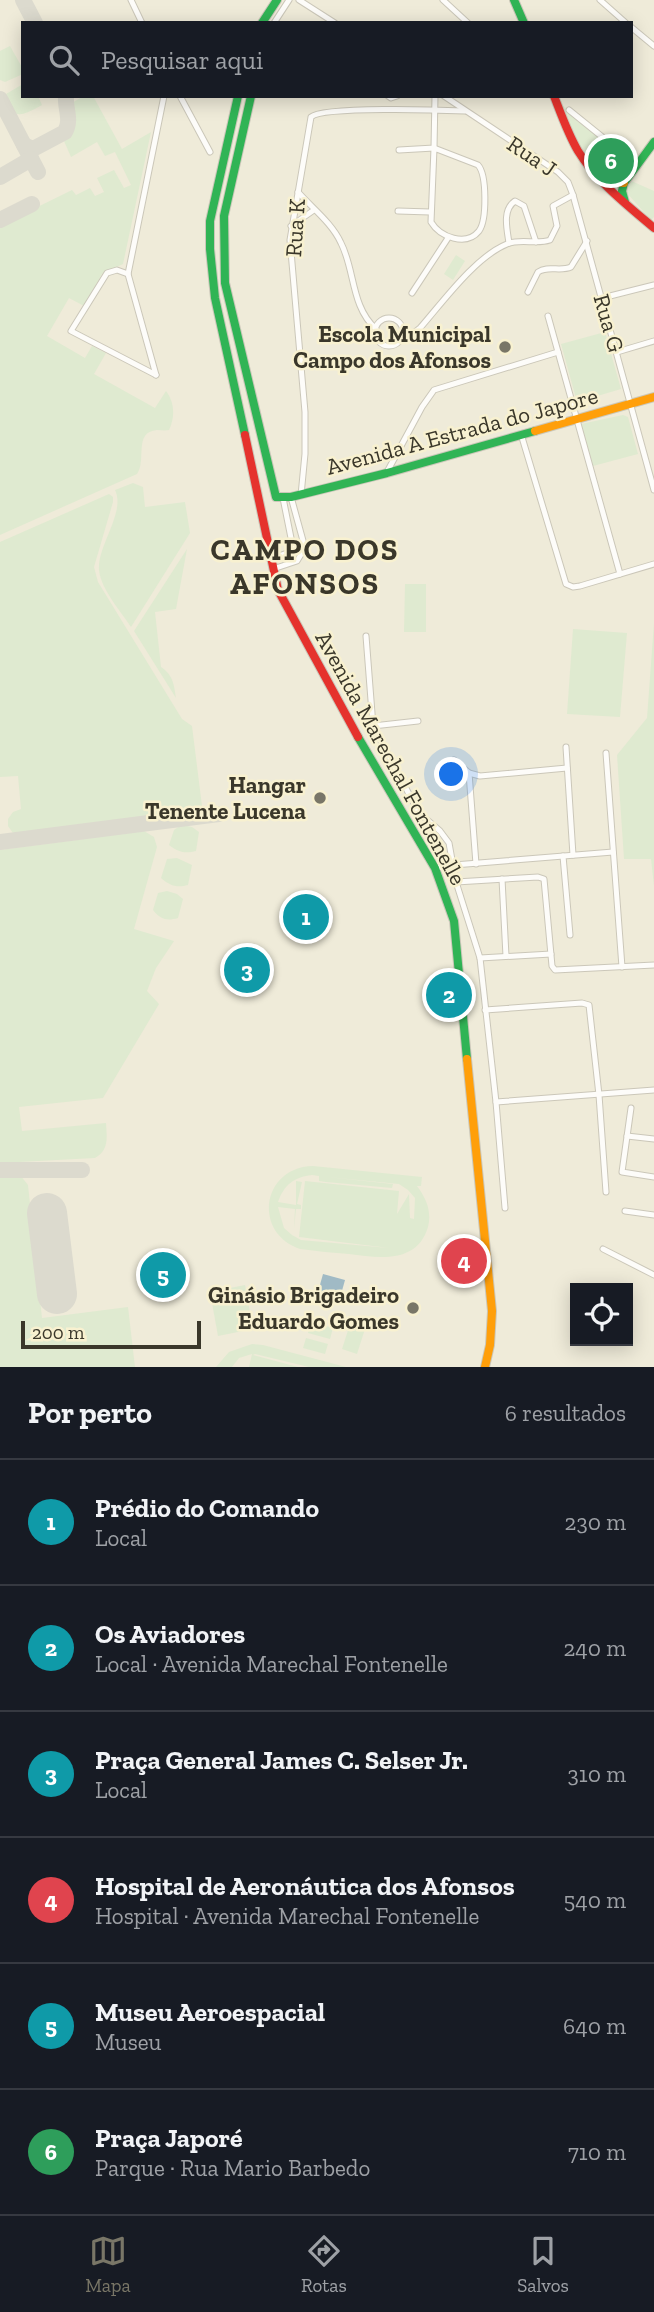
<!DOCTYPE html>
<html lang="pt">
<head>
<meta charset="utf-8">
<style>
  :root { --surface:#171b24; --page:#20242c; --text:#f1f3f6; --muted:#9ea1a6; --line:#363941; --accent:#797667 }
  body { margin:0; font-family:"Zilla Slab",serif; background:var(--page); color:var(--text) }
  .controls { position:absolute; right:21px; bottom:21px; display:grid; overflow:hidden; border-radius:0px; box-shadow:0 4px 18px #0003 }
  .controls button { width:63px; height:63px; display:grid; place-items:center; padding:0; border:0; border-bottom:2px solid var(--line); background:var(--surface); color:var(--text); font:35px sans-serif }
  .scale { position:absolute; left:21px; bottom:18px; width:180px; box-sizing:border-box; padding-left:7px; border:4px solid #3a372a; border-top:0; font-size:19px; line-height:24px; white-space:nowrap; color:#3a372a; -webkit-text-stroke:5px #f8f1d0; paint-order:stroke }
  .you { position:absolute; left:452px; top:775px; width:24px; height:24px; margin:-18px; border:5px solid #fff; border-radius:50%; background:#1a73e8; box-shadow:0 0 0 10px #1a73e833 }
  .badge { display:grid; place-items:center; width:46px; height:46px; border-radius:50%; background:var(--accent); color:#fff; font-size:23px; font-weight:700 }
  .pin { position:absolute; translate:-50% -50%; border:4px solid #fff; box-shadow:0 2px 7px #0006 }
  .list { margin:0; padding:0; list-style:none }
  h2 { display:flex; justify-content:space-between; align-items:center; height:91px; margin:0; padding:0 28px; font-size:30px }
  h2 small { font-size:23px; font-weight:400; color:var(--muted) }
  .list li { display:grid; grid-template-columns:46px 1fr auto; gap:21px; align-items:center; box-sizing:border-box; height:126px; padding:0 28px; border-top:2px solid var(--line) }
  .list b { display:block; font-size:26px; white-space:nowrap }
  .list p { margin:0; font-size:23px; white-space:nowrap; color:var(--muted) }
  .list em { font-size:23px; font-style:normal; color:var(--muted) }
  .icon { flex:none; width:38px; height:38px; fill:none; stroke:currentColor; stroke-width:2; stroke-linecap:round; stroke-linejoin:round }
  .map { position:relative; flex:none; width:654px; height:1367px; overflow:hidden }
  .search { position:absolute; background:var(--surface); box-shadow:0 4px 18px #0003; left:21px; right:21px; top:21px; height:77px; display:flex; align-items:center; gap:18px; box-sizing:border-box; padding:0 24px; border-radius:0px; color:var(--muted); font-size:26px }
  .sheet { height:847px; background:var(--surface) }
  nav { display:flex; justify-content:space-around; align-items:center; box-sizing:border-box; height:98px; border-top:2px solid var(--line); background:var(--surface); font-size:19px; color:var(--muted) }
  nav a { display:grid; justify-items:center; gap:4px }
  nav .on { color:var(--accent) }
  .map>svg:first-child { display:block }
  .green { fill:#dfead0; fill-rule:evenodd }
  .water { fill:#a0bac5 }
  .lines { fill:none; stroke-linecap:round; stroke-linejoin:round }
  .taxiway { stroke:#dcdace; stroke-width:16 }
  .runway { stroke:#dcdace; stroke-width:40 }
  .street-casing { stroke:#cbc7b9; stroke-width:7 }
  .fast-casing { stroke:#cbc7b9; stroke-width:10 }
  .slow-casing { stroke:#cbc7b9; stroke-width:10 }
  .jam-casing { stroke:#cbc7b9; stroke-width:10 }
  .street { stroke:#fdfcf9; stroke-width:5 }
  .fast { stroke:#30b455; stroke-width:8 }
  .slow { stroke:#ff9f0a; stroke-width:8 }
  .jam { stroke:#e5322d; stroke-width:8 }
  .poi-dot { fill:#797667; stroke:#f8f1d0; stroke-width:2.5 }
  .labels { text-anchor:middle; stroke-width:5; stroke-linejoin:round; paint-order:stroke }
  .street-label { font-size:23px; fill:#3a372a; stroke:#f8f1d0 }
  .poi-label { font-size:23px; font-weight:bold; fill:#3a372a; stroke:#f8f1d0; text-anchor:end }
  .district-label { font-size:30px; font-weight:bold; letter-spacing:2px; fill:#3a372a; stroke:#f8f1d0 }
</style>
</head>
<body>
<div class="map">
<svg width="654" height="1367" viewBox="0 0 654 1367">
  <rect width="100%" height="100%" fill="#efebd9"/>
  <g class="green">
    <path d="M10,46l13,23v5l-18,8 -5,-2v-29z"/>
    <path d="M23,84v12h15l4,9c-18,10 -32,18 -36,-11z"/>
    <path d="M84,96h9l29,53 29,-17 -28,132 -21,10 -18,32 -15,-8 -22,38 38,22 7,-12 14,7 -12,21 61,34 11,-17c9,12 9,26 3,39 -4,1 -8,0 -12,0 -24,2 -10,30 -20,44l-137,61v-312l9,-2 63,-31 4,5 14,-7 5,8 9,-4 -7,-14 17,-8 10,18 7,-3 -16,-33 -10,4 -8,-14 -26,15 -7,-16c10,-13 14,-22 6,-37z"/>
    <path d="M561,104l75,61 -9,14 27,12v26l-3,3 -24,-27 -3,-10 -18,-4 -18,-22 -18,-23z"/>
    <path d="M456,255l9,6 -12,19 -9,-6z"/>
    <path d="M605,332l16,57 -44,13 -16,-58z"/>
    <path d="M623,415l5,2 10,37 -45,12 -12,-42z"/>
    <path d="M133,483l10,4 2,20 40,-5 5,31 -59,94c-10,-16 -30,-37 -32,-57 -2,-24 27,-58 16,-80z"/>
    <path d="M109,494l4,3v5l-19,65 4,15 84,137 10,7 10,80 -36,9 -153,18 -5,-7v-7l5,-7 8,-3 -3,-33 -18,1v-235z"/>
    <path d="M187,549l-11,60 -21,3 6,55c12,8 13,17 15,31l-42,-67z"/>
    <path d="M405,584h21v48h-22z"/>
    <path d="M654,623v263l-3,-27h-27l-7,-104 30,-37z"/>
    <path d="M573,629l54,4 -7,84 -53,-3z"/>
    <path d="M181,825l11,2 7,5 -3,19c-11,3 -18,1 -27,-6l5,-15z"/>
    <path d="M144,831l10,6 3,10 -23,82 40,12 -18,27 -9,23 12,13 -56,94 -84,9 3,24 84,-8c1,15 3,27 -11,35l-95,5v-313z"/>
    <path d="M177,858l15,7 -4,20c-11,3 -18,1 -27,-7l6,-19z"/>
    <path d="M167,891l10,3 6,5 -5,19c-11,3 -17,2 -25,-8l5,-17z"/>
    <path d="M313,1166l109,11 -1,9h-4c9,12 15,25 11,41 -11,37 -49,31 -79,27 -16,-1 -32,-3 -49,-5 -48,-16 -38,-82 13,-83zM312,1175l7,1v5l7,1 66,6 1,-4 -66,-7 72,7 9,6 7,8 -1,21 -4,-1 -1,-24 -12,20 2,-23 -94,-10 -6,56 90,11 -88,-8 -9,-5 -8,-7 -6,-21 17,2 -1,20 2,-20h5v-4l-4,-1 5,-22 -6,-1v24l-18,-3c6,-17 16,-25 34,-27z"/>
    <path d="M0,1175h20l8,10 14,133 86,-11 7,60h-135z"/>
    <path d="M245,1285l8,44 -35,7 -8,-44z"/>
    <path d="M311,1322l22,6 -3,11 -22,-6z"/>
    <path d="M350,1324l15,5 -8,25 -15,-5z"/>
    <path d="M306,1338l22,6 -3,10 -22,-6z"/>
    <path d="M252,1344l11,1 83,22h-37l-54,-13 -2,1 45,12h-49l3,-13 -13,4 -7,9h-16l13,-15z"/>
  </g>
  <path class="water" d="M323,1274l22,6 -5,18 -22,-6z"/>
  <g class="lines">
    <g class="taxiway">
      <path d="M23,0l12,23"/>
      <path d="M0,99l38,73"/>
      <path d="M24,145l9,4 32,-17c7,-13 0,-22 1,-36"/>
      <path d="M0,177l31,-18"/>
      <path d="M0,220l32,-16"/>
      <path d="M0,842l219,-28"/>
      <path d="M0,1170h82"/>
    </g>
    <path class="runway" d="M47,1213l10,81"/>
    <g class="street-casing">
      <g id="street">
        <path d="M131,0l11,23"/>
        <path d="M299,0l36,23"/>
        <path d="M443,0l25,23"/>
        <path d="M600,0l26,23"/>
        <path d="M274,23l15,-23"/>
        <path d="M631,27l23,19"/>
        <path d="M180,96l30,56"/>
        <path d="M388,96l3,2 6,-2"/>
        <path d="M444,96l114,76 10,10 5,13 81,295"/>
        <path d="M569,110l68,55"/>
        <path d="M434,148l44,17c9,10 9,55 1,66 -13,16 -39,6 -48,-9z"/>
        <path d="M399,150l35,-2 1,-52"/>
        <path d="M298,192c14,16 34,31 43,51 14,27 10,64 35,86"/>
        <path d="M398,211l32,1"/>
        <path d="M291,226l23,-16"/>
        <path d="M509,243c-2,-14 -7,-33 6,-42l9,5 12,36"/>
        <path d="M128,274l-11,-4 -10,3 -36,58 85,44"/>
        <path d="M528,292l10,-20c10,-7 22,0 33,-5l16,-26"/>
        <path d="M412,293l36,-55"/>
        <path d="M602,298l52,-13"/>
        <path d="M548,316l72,258"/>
        <circle cx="389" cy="332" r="14"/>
        <path d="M403,335l12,-3 5,-4c22,-25 55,-71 87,-84 14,-6 29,1 43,-4l7,-14 -4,-20 20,-11"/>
        <path d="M617,352l37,-11"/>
        <path d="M156,375l-28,-101 36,-178"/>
        <path d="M521,434l45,150 7,3 7,-1 74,-22"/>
        <path d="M387,472l35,-65 12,-17 124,-38"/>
        <path d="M301,495l4,-41v-42l-15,-172 21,-123c11,-11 131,-7 154,-6"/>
        <path d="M270,559l20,-7 3,-4 -10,-50"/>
        <path d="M273,569l24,-8 8,-13 -14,-51"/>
        <path d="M366,636l7,90 46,87 21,18 9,12 7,39 24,76 16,144 9,106"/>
        <path d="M373,726l45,-5"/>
        <path d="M566,747l7,108"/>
        <path d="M606,753l16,214"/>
        <path d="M454,760l15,13 11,3 87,-8"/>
        <path d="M469,773l7,91"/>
        <path d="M563,856l7,79"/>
        <path d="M435,868l19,-3 159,-13"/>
        <path d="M502,879l4,77"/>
        <path d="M456,882l82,-5 6,2 8,87 3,4 99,-5"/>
        <path d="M480,958l71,-4"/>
        <path d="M485,1010l97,-7 7,2 10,90 7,97"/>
        <path d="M496,1102l158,-12"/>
        <path d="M631,1108l-9,64 32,5"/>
        <path d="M627,1136l27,3"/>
        <path d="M625,1211l29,4"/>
        <path d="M603,1249l51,26"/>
      </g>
    </g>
    <g class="fast-casing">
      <g id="fast">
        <path d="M514,0l10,23"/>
        <path d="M262,23l15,-23"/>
        <path d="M238,96l-28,125v28l5,49 30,137"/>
        <path d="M251,96l-27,120 1,67 51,214h15l96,-24 148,-42"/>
        <path d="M625,202l-3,-11 2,-8 30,-41"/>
        <path d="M358,737l77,131 19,53 13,138"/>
      </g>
    </g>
    <g class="slow-casing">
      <g id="slow">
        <path d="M602,181l22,2"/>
        <path d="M535,431l119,-34"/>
        <path d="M467,1059l25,252 -2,34 -5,22"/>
      </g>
    </g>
    <g class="jam-casing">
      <g id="jam">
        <path d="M554,96c7,18 14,38 24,55 19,31 49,54 76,77"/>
        <path d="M245,435l33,155 80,147"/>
      </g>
    </g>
    <use href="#street" class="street"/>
    <use href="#fast" class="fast"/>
    <use href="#slow" class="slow"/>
    <use href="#jam" class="jam"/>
  </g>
  <g class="poi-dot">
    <circle cx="505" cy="347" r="7"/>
    <circle cx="320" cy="798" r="7"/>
    <circle cx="413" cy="1308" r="7"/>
  </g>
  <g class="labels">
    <g class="street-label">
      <text transform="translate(532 156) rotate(34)" y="8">Rua J</text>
      <text transform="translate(295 228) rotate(-86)" y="8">Rua K</text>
      <text transform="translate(609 323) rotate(74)" y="8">Rua G</text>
      <text transform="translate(462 431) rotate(-15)" y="8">Avenida A Estrada do Japore</text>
      <text transform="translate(391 758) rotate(61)" y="8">Avenida Marechal Fontenelle</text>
    </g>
    <g class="poi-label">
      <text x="491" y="342">Escola Municipal<tspan x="491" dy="26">Campo dos Afonsos</tspan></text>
      <text x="306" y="793">Hangar<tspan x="306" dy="26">Tenente Lucena</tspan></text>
      <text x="399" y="1303">Ginásio Brigadeiro<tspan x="399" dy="26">Eduardo Gomes</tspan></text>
    </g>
    <g class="district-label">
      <text x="305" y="560">CAMPO DOS<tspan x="305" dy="34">AFONSOS</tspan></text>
    </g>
  </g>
</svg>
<div class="controls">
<button><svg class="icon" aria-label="locate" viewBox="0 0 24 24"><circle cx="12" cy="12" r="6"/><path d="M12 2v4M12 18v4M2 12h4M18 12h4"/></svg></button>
</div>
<div class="scale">200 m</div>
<div class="you"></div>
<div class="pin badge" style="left:306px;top:917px;background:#0f9aa8">1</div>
<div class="pin badge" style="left:449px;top:995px;background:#0f9aa8">2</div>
<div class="pin badge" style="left:247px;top:970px;background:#0f9aa8">3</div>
<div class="pin badge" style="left:464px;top:1261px;background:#e0444e">4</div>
<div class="pin badge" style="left:163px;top:1275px;background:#0f9aa8">5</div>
<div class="pin badge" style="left:611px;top:161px;background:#2e9e5b">6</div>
<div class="search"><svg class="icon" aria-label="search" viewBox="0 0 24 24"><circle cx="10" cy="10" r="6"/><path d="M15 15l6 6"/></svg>Pesquisar aqui</div>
</div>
<section class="sheet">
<h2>Por perto<small>6 resultados</small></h2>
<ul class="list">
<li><span class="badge" style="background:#0f9aa8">1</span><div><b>Prédio do Comando</b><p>Local</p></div><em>230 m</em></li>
<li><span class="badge" style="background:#0f9aa8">2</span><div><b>Os Aviadores</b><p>Local · Avenida Marechal Fontenelle</p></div><em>240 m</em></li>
<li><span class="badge" style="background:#0f9aa8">3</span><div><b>Praça General James C. Selser Jr.</b><p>Local</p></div><em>310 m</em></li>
<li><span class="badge" style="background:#e0444e">4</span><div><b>Hospital de Aeronáutica dos Afonsos</b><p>Hospital · Avenida Marechal Fontenelle</p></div><em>540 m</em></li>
<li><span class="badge" style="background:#0f9aa8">5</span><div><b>Museu Aeroespacial</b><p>Museu</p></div><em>640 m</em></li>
<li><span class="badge" style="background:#2e9e5b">6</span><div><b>Praça Japoré</b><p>Parque · Rua Mario Barbedo</p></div><em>710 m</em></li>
</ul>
</section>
<nav>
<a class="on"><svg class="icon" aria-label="map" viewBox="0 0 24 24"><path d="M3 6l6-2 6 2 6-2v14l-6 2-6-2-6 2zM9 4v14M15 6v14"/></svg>Mapa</a>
<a><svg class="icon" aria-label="directions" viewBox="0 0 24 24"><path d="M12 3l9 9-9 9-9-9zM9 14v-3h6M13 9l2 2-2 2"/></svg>Rotas</a>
<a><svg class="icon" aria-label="saved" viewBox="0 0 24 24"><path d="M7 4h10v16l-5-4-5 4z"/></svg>Salvos</a>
</nav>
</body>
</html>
